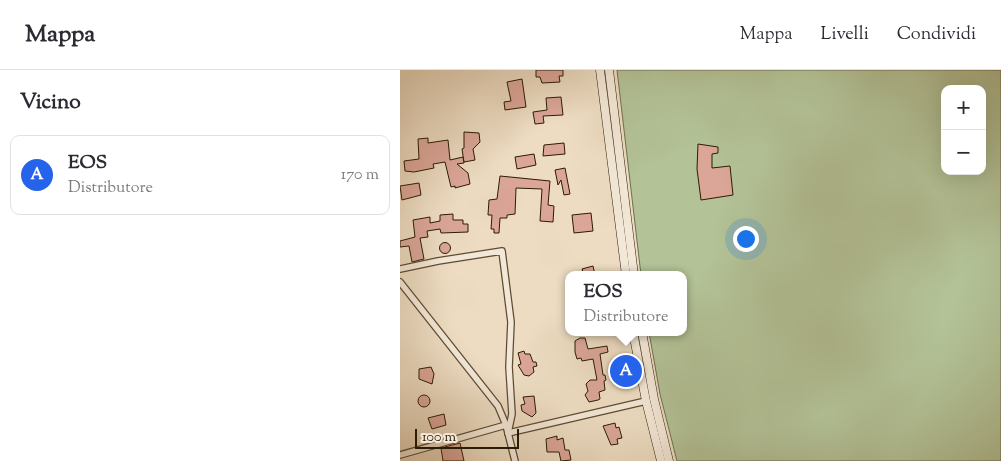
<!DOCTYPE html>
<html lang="it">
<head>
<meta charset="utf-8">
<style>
  :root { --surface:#fff; --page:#f2f2f3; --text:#2b2b33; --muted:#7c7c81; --line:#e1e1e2; --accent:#2563eb }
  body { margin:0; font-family:"Sorts Mill Goudy",serif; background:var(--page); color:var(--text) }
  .controls { position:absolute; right:15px; top:15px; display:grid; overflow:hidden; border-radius:10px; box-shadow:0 5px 20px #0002 }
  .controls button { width:45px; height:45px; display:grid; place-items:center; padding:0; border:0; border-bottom:1px solid var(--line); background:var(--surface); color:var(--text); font:25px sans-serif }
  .scale { position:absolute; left:15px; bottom:12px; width:104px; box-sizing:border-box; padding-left:5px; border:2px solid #2b1c05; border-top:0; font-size:14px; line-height:18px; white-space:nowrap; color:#2b1c05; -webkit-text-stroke:4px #f3e8d7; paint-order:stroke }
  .you { position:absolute; left:345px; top:168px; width:18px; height:18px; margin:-12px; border:4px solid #fff; border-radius:50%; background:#1a73e8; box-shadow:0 0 0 8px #1a73e833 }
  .badge { display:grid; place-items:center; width:32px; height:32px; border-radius:50%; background:var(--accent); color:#fff; font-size:16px; font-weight:700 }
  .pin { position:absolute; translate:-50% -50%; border:2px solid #fff; box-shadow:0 1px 5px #0006 }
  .popup { position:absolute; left:165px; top:201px; width:122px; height:65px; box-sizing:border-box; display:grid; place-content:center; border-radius:10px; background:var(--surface); filter:drop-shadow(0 1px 4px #0005); font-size:16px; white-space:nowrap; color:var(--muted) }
  .popup b { font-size:19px; color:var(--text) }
  .popup::after { content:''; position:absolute; left:50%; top:100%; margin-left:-10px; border:10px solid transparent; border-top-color:var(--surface) }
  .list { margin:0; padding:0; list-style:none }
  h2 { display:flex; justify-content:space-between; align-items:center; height:65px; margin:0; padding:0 20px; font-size:21px }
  h2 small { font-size:16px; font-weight:400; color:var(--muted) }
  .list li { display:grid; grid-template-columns:32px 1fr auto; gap:15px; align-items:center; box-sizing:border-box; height:80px; margin:0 10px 10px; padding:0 10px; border:1px solid var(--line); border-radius:10px }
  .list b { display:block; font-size:19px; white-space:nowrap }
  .list p { margin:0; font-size:16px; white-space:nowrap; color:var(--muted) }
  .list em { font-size:16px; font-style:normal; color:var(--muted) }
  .map { position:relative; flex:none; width:601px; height:391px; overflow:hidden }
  header { display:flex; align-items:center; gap:30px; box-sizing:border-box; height:70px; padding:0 25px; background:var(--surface); border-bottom:1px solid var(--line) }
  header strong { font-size:24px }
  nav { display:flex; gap:28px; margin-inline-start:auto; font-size:18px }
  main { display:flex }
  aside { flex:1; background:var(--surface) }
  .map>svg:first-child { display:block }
  .green { fill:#b3c297; stroke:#6f6f4e; fill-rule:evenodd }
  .building { fill:#dba698; stroke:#2b1c05 }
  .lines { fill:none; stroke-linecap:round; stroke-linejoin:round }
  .street-casing { stroke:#5c4c34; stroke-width:8 }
  .secondary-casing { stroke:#2b1c05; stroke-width:9 }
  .street { stroke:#f3e8d7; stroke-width:5.5 }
  .secondary { stroke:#f3e8d7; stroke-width:8 }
</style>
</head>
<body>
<header>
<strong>Mappa</strong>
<nav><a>Mappa</a><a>Livelli</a><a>Condividi</a></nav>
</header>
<main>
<aside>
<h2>Vicino<small></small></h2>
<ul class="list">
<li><span class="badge">A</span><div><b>EOS</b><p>Distributore</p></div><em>170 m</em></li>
</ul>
</aside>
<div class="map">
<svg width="601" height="391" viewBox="0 0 601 391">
  <rect width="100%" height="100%" fill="#eddcc2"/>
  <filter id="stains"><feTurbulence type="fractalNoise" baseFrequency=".004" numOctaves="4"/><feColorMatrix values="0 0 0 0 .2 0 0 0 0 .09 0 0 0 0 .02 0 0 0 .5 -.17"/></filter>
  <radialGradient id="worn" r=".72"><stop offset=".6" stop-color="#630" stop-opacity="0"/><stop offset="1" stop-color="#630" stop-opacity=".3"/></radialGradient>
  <path class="green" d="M217,0h384v391h-324l-17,-67 -11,-62h35v-57h-43zM545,19h37v82h-37z"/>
  <g class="building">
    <path d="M136,0h27v6h-4l1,6 -18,1 -2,-6h-4z"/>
    <path d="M122,9l4,28 -21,3 -1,-8 7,-1 -4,-19z"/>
    <path d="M161,27l2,18 -20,1 1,7 -9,1 -2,-12 14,-2 -1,-12z"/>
    <path d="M64,62l15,1 1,9 -7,7 2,11 -11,2 -2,-13 2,-1z"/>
    <path d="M28,68v5l20,-3 2,20 13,-3 1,6 -7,1 11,9 2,11 -15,4v-2l-4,1 -6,-25 -12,2 1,4 -20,4 -9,-1 -1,-10 15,-2 -1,-20z"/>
    <path d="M164,73l1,11 -22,2 1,-11z"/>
    <path d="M298,74l20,3v6l-6,1v14l18,-2 3,29 -32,5 -4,-31z"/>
    <path d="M134,84l2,11 -19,4 -2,-12z"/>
    <path d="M165,98l5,26 -6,1 -3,-15 -3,5 -3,-15z"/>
    <path d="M100,106l50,5 -2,24 6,1 -1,16 -13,-1 2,-32 -26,-1 -1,26 -8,1v3h-7l-1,15h-5v-4h-3l1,-14h-4l1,-15 8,-1z"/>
    <path d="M19,113l2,12 -19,5 -2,-14z"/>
    <path d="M191,143l2,18 -19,2 -2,-18z"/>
    <path d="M53,144v6h10v4h5v8l-27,1 -1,-4 -13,2 1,6 -8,1 4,21 -12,3 -3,-16 -9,1v-6l15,-4 -2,-17 17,-3v6l10,-2v-6z"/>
    <circle cx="45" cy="178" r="5.5"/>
    <path d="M193,196l2,9h-11l-2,-6z"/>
    <path d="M180,268h5l3,11 19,-3 1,6 -8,2 3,21h2l1,5 -2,1 1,9 -6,2 1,7 -2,1 -9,2 -4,-7 3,-4 -2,-7 4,-4h7l-4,-21 -11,2 -1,-3 -4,1 -2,-7v-11z"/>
    <path d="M124,281l1,3h5l3,8h3l1,4 -4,1 1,5 -5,4 -5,-1 -6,-10 3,-1 -3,-11z"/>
    <path d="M31,297l3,7 -2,10 -13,-5v-10z"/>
    <circle cx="24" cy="331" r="6"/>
    <path d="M134,326l2,17 -4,4 -10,-6 -1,-6 4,-1 -2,-7z"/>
    <path d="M44,344l2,11 -14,4 -4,-11z"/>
    <path d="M215,353l1,5 3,-1 3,11 -5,1 1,5 -7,1 -8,-19z"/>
    <path d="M157,366v4l6,-2 2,12h4l2,10 -10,1 -2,-9h-12l-1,-13z"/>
    <path d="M60,373l4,18h-21l-2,-13z"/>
  </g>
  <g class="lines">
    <g class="street-casing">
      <g id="street">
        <path d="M0,199l38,-8 64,-10 9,71 -2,45 3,47 -4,19"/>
        <path d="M0,212l98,124 8,19 9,36"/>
        <path d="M108,363l138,-32"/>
        <path d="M0,385l106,-30"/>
      </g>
    </g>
    <g class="secondary-casing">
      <g id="secondary">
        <path d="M200,0l26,205"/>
        <path d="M209,0l25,205"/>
        <path d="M233,262l13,69 15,60"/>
        <path d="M242,262l12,67 15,62"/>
      </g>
    </g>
    <use href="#street" class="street"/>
    <use href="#secondary" class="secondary"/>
  </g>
  <rect width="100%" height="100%" filter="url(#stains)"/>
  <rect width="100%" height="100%" fill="url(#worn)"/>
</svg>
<div class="controls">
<button>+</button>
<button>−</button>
</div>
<div class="scale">100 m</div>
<div class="you"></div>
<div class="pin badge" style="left:226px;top:301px">A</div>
<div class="popup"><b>EOS</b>Distributore</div>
</div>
</main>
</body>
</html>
